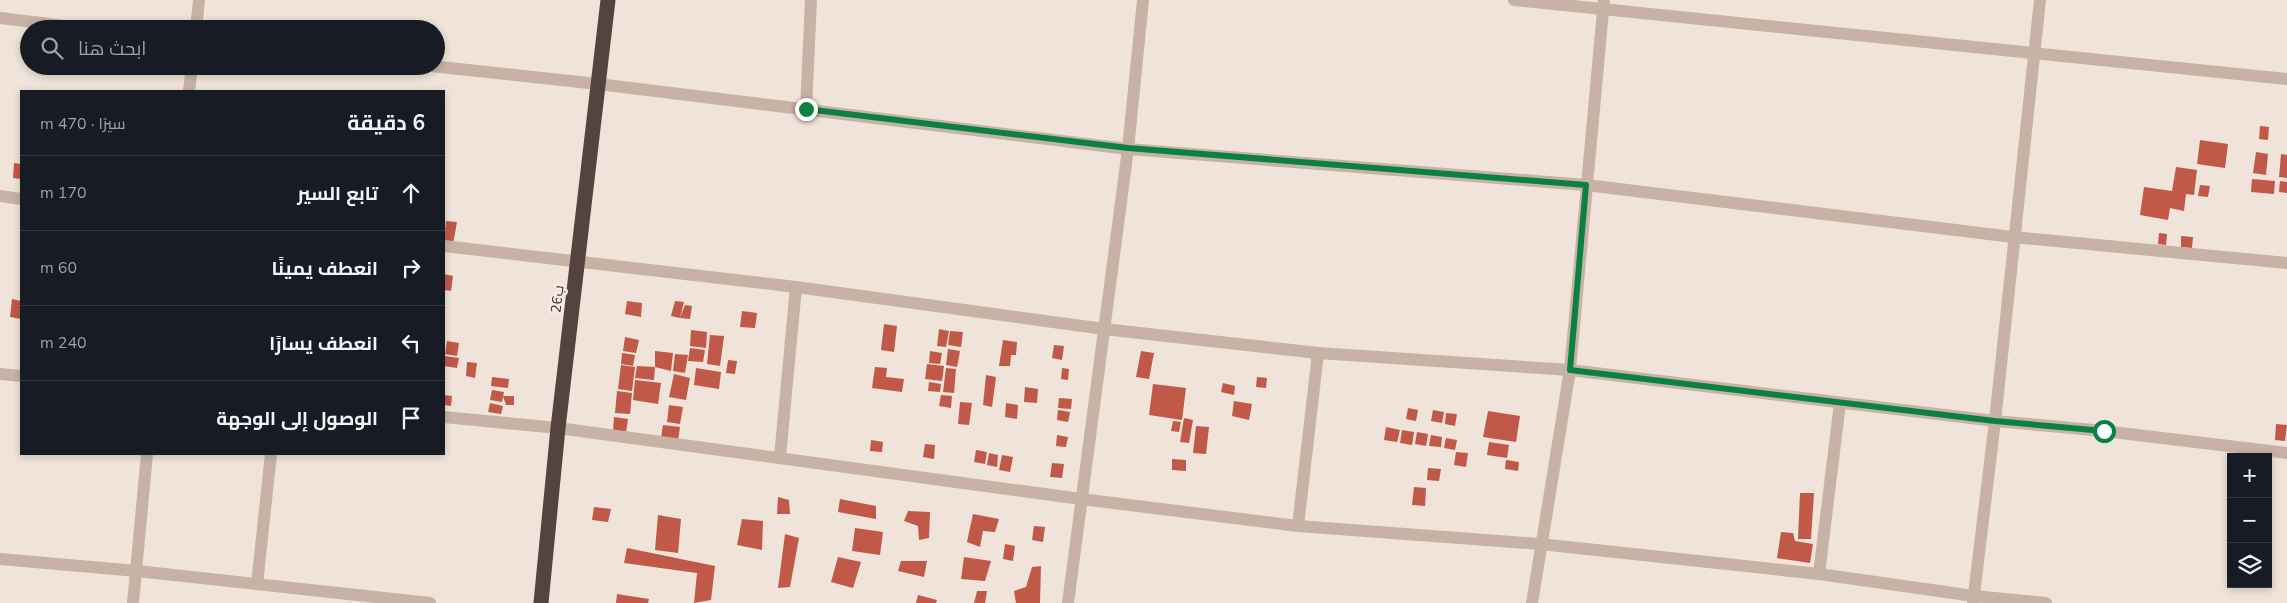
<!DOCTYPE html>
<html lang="ar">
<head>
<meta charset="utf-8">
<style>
  :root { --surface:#171b24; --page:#242831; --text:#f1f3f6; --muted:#9ea1a6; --line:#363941 }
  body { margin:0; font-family:"Nunito Sans",Cairo,sans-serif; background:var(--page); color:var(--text); direction:rtl }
  .controls { position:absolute; right:15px; bottom:15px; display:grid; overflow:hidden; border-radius:0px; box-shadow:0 2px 8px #0003 }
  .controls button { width:45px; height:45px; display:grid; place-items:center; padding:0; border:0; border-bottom:1px solid var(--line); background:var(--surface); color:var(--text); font:25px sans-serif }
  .stop { position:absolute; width:15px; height:15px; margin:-11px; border:4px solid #0b8043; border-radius:50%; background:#fff }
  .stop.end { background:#0b8043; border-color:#fff; box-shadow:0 1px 5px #0008 }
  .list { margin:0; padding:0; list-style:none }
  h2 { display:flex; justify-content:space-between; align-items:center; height:65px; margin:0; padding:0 20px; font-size:21px }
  h2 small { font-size:16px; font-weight:400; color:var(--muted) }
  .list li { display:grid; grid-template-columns:32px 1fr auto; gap:15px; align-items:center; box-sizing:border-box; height:75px; padding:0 20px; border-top:1px solid var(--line) }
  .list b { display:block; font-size:19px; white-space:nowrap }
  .list em { font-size:16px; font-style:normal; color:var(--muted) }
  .icon { flex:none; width:28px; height:28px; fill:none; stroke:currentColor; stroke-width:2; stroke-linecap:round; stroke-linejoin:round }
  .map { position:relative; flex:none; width:2287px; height:603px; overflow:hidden; direction:ltr }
  .search { position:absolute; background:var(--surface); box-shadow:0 2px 8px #0003; left:20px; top:20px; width:425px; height:55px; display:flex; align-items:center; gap:12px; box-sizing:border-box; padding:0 18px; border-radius:28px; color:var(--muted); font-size:19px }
  .panel { position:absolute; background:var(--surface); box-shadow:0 2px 8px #0003; left:20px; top:90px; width:425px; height:365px; border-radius:0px; direction:rtl }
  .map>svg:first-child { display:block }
  .building { fill:#c05947 }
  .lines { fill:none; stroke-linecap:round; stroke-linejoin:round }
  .street { stroke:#c7b2a6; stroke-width:12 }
  .highway { stroke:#54433e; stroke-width:15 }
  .route { stroke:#0b8043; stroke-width:6 }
  .labels { text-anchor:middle; stroke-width:5; stroke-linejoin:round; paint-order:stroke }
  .street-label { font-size:14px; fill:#342927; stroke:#f8ede5 }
</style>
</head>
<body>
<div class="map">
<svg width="2287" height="603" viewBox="0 0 2287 603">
  <rect width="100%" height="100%" fill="#f0e3d9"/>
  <g class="building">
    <path d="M2260,126l9,1 -1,13 -9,-1z"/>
    <path d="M2200,140l28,4 -3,24 -28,-4z"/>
    <path d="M2256,152l12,2 -2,21 -13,-2z"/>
    <path d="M2281,154l6,1v23l-8,-1z"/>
    <path d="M14,163l7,1v15l-8,-1z"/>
    <path d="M2176,167l21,3 -3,25 -8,-1 -2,17 -14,-3 -2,12 -28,-5 4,-28 28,4z"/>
    <path d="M2252,179l23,2 -1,13 -23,-2z"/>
    <path d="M2280,181l7,1v11l-8,-1z"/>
    <path d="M2200,185l10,1 -2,11 -10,-1z"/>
    <path d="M446,221l11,1 -4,22 -9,-1z"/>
    <path d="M2159,233l8,1 -1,11 -8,-1z"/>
    <path d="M2181,236l12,1 -1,11 -11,-1z"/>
    <path d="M444,274l9,2 -2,15 -7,-1z"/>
    <path d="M12,299l9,2v18l-11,-2z"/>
    <path d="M627,301l15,2 -1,14 -16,-3z"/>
    <path d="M675,301l9,1 -4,16 5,-13 7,1 -2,13 -10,-1 -9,-2z"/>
    <path d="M742,311l15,2 -2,15 -15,-1z"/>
    <path d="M884,324l13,2 -3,26 -13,-2z"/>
    <path d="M939,329l10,2 -3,16 -9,-1z"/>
    <path d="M691,330l16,2 -1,16 -16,-2z"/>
    <path d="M950,331l13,1 -2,15 -13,-2z"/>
    <path d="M710,335l14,1 -4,30 -13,-2z"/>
    <path d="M625,337l14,3 -3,13 -13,-2z"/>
    <path d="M1003,340l14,2 -1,13h-5l-1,11h-11z"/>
    <path d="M447,341l12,2 -2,13 -12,-2z"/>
    <path d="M1054,345l10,1 -2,14 -10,-2z"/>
    <path d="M690,348l15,2 -2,12 -15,-1z"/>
    <path d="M948,349l12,2 -3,16 -11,-2z"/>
    <path d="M655,351l18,2 -2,18 -16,-4 -1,13 -19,-2 2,-12 18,1z"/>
    <path d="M930,351l12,2 -2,11 -11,-1z"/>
    <path d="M1141,351l13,2 -5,26 -13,-2z"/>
    <path d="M622,353l13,2 -2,11 -12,-2z"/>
    <path d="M675,354l13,1 -3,18 -12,-2z"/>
    <path d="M445,356l14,2 -2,10 -13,-2z"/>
    <path d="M728,360l9,1 -2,13 -9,-1z"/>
    <path d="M467,362l10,1 -2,15 -9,-2z"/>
    <path d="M927,364l17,2 -2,15 -17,-2z"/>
    <path d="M621,365l14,2 -3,24 -14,-2z"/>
    <path d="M875,367l12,1 -1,9 18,2 -2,13 -30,-4z"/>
    <path d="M696,368l25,4 -2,17 -25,-4z"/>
    <path d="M946,368l10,1 -2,24 -11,-1z"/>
    <path d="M1062,368l7,1 -1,11 -7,-1z"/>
    <path d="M674,374l16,4 -4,22 -17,-3z"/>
    <path d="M986,375l10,2 -4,30 -9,-2z"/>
    <path d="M492,377l17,2 -1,9 -17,-2z"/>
    <path d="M1257,377l10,1 -1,10 -10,-1z"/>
    <path d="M635,380l26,3 -3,21 -25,-4z"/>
    <path d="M929,382l12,2 -1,8 -12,-1z"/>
    <path d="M1223,383l12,3 -1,9 -13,-3z"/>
    <path d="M1153,384l33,4 -4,32 -33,-5z"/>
    <path d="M1025,387l13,2 -1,14 -13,-1z"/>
    <path d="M492,390l12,2 -2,10 -12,-2z"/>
    <path d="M617,391l15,2 -2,21 -15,-1z"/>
    <path d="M444,395l8,1 -1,10 -7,-1z"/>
    <path d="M941,395l11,1 -1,12 -12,-2z"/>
    <path d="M503,396h11v9h-8z"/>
    <path d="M1059,398l13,1 -1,10 -13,-1z"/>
    <path d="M1234,401l18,3 -3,16 -17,-4z"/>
    <path d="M960,402l12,1 -3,22 -11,-1z"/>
    <path d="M490,403l13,3 -2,8 -13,-2z"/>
    <path d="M1006,403l12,2 -1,14 -12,-2z"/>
    <path d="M669,405l14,2 -3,17 -13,-2z"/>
    <path d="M1408,408l10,2 -2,11 -10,-2z"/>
    <path d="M1058,410l12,2 -2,10 -11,-2z"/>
    <path d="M1433,410l11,2 -2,11 -11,-2z"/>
    <path d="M1488,411l32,5 -4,26 -33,-5z"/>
    <path d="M1446,413l11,1 -2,12 -10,-2z"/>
    <path d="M614,417l14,2 -2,14 -13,-2z"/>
    <path d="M1184,418l9,2 -4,23 -9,-1z"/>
    <path d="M1173,421l8,1 -2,10 -8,-1z"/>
    <path d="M2276,424l11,1 -2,16 -10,-1z"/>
    <path d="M663,425l17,2 -2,14 -17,-3z"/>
    <path d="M1196,426l13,1 -3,27 -13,-1z"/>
    <path d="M1386,427l14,3 -3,12 -13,-2z"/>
    <path d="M1402,430l12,2 -2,13 -12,-2z"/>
    <path d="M1417,432l11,2 -2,12 -11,-2z"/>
    <path d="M1057,435l11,2 -2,10 -10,-1z"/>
    <path d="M1431,435l11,2 -1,10 -12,-1z"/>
    <path d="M1446,438l11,2 -2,10 -11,-2z"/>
    <path d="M871,440l12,2 -1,10 -12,-1z"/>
    <path d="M1489,442l20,3 -2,13 -20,-3z"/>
    <path d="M925,444l10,1 -1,14 -11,-2z"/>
    <path d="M976,450l11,2 -2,12 -11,-2z"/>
    <path d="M1456,452l12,1 -2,14 -12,-2z"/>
    <path d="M989,453l9,2 -1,12 -10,-2z"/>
    <path d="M1002,455l11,2 -3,15 -11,-2z"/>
    <path d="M1172,459l14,1v11l-14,-1z"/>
    <path d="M1506,460l13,2 -1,9 -13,-2z"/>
    <path d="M1052,463l12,1 -2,14 -12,-1z"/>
    <path d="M1428,468l13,1 -2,12 -12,-1z"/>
    <path d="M1414,487l12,1 -1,18 -13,-1z"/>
    <path d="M1800,493h14l-3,46h-13z"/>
    <path d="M778,497l11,3 1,14h-13z"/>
    <path d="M840,499l36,7v13l-38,-7z"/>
    <path d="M594,507l17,2 -3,13 -16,-2z"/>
    <path d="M908,511l22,1 -1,26 -10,2 -1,-14 -14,-5z"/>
    <path d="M973,514l26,5 -4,13 -12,-1 -3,16 -13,-5z"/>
    <path d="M658,515l23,4 -3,34 -23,-3z"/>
    <path d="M742,519l21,2 -1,29 -25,-5z"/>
    <path d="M1034,526l11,1 -2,15 -11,-2z"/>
    <path d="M855,528l28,4 -3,23 -28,-4z"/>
    <path d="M1781,532l12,1 2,8 18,3 -3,19 -33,-5z"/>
    <path d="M785,534l14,4 -9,49 -12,1z"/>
    <path d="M1005,544l10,2 -2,15 -10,-2z"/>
    <path d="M627,548l88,18 -4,34 -17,3 3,-30 -73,-10z"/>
    <path d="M838,557l23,5 -8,26 -22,-6z"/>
    <path d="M964,557l27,4 -6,20 -24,-2z"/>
    <path d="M901,561h26l-3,16 -26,-6z"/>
    <path d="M1041,566l-1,37h-24l-2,-12 12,-4 6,-20z"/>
    <path d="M977,591h10l-2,12h-11z"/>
    <path d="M617,594l32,5 -1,4h-32z"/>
    <path d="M918,595l19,5 -1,3h-20z"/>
  </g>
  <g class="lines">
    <g class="street">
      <path d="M1514,0l773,79"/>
      <path d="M0,18l90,11"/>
      <path d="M196,29l3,-29"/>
      <path d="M431,66l167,18 530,65 458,36 427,52 274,26"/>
      <path d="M189,91l3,-25"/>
      <path d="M806,109l5,-109"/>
      <path d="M0,196l21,3"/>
      <path d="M444,246l352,41 308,42 214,24 252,17 425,51 109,10 183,22"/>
      <path d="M0,374l21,2"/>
      <path d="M444,417l114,11 523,71 217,27 242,18 279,30 155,22 72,7"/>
      <path d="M780,457l16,-170"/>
      <path d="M1298,526l20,-173"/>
      <path d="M0,559l137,12 293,32"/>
      <path d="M1819,574l21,-171"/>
      <path d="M257,584l14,-130"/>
      <path d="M133,603l14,-149"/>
      <path d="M1068,603l60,-454 15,-149"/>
      <path d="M1532,603l38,-233 34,-370"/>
      <path d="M1973,603l22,-182 45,-421"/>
    </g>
    <path class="highway" d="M541,603l17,-175 50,-428"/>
  </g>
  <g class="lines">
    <path class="route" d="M806,109l322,39 458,37 -16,185 425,51 109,10"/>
  </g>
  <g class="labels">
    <g class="street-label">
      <text transform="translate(557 299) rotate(-83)" y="5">26ب</text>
    </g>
  </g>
</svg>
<div class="controls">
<button>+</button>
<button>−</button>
<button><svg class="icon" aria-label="layers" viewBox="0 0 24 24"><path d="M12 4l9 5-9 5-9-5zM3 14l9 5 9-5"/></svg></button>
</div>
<div class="stop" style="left:2104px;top:431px"></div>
<div class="stop end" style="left:806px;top:109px"></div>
<div class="search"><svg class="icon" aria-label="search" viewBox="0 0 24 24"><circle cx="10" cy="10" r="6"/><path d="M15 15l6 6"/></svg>ابحث هنا</div>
<section class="panel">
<h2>6 دقيقة<small>سيرًا · 470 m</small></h2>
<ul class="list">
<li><svg class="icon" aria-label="ahead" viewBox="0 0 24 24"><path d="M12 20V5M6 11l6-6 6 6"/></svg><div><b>تابع السير</b></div><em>170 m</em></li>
<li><svg class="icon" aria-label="right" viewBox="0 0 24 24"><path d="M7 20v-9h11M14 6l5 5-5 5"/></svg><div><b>انعطف يمينًا</b></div><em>60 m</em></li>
<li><svg class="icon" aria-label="left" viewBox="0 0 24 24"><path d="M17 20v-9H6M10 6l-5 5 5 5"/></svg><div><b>انعطف يسارًا</b></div><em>240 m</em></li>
<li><svg class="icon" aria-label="arrive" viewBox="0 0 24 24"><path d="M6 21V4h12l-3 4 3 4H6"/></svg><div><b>الوصول إلى الوجهة</b></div></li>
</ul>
</section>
</div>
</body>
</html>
